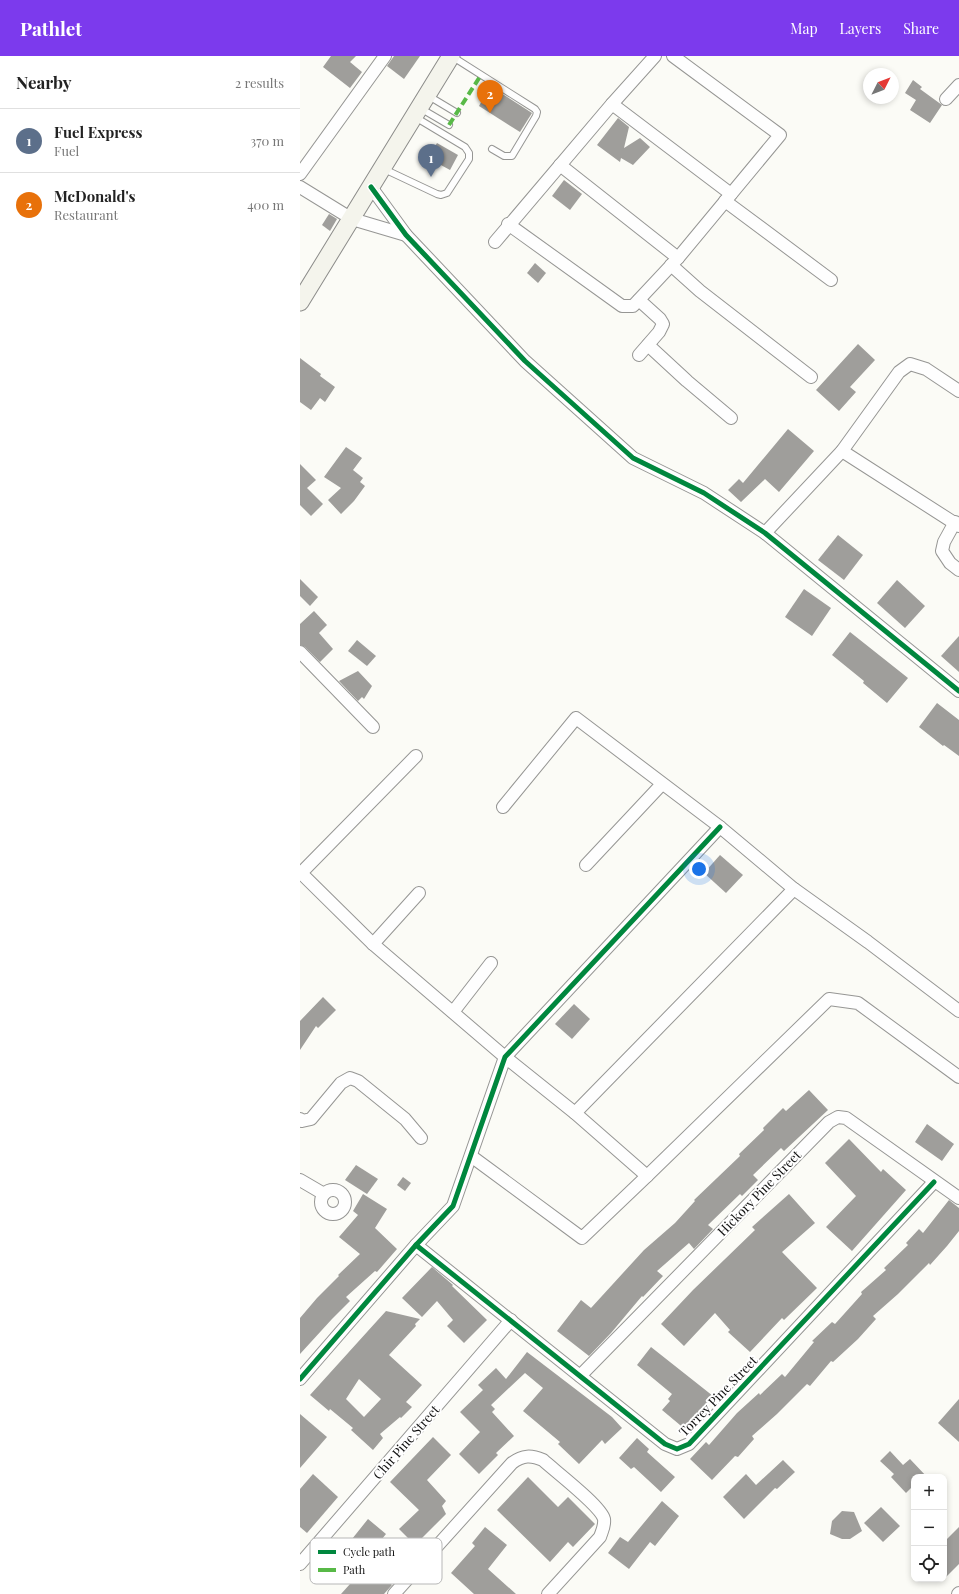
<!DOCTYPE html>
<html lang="en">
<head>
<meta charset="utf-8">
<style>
  :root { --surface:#fff; --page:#f6f6f6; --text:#222; --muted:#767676; --line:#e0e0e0; --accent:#7c3aed }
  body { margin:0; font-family:"Playfair Display",serif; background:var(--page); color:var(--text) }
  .controls { position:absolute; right:12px; bottom:12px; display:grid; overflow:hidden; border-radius:8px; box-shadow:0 2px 6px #0003 }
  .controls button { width:36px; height:36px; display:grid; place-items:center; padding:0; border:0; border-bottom:1px solid var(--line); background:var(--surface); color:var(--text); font:20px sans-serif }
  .compass { position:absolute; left:563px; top:12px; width:36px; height:36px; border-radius:50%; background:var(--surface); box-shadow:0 2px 6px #0003; rotate:48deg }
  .you { position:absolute; left:399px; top:813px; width:14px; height:14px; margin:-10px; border:3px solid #fff; border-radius:50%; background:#1a73e8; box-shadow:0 0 0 6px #1a73e833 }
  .badge { display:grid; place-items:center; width:26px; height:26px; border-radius:50%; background:var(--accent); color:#fff; font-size:13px; font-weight:700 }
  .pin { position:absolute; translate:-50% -33px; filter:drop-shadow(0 1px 2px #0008) }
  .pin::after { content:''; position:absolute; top:21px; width:14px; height:12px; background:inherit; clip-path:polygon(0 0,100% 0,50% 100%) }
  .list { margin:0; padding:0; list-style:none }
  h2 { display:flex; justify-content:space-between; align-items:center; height:52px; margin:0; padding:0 16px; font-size:17px }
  h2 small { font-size:13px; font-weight:400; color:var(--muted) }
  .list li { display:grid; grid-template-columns:26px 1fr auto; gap:12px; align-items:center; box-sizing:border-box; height:64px; padding:0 16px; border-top:1px solid var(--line) }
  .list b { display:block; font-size:15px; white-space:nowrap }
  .list p { margin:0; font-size:13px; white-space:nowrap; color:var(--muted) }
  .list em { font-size:13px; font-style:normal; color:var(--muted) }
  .icon { flex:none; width:22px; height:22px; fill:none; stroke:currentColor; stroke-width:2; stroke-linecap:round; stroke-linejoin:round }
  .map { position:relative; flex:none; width:659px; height:1538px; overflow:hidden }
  header { display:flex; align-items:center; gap:24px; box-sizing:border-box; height:56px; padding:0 20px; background:var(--accent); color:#fff }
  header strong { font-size:19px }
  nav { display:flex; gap:22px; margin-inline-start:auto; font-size:14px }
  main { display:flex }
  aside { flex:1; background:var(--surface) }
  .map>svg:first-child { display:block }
  .building { fill:#9f9e9b; fill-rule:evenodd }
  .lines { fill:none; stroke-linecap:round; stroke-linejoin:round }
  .lane-casing { stroke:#969694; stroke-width:8 }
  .street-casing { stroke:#969694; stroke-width:14 }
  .secondary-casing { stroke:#8c8c8a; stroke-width:19 }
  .lane { stroke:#fefefe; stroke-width:6 }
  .street { stroke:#fefefe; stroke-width:12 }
  .secondary { stroke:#f4f4ec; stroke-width:17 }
  .quiet { stroke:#58b947; stroke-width:4; stroke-dasharray:8 4; stroke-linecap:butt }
  .cycleway-casing { stroke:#fff; stroke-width:8 }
  .cycleway { stroke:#00873e; stroke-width:5 }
  .labels { text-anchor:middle; stroke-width:4; stroke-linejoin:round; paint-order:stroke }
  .street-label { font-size:13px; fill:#101010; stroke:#fff }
  .key { fill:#fff; stroke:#b7b7b7; stroke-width:1 }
  .key-label { font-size:11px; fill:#101010 }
</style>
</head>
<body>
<header>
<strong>Pathlet</strong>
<nav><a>Map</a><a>Layers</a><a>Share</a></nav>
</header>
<main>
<aside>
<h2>Nearby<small>2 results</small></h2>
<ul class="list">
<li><span class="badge" style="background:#5c6f8a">1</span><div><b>Fuel Express</b><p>Fuel</p></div><em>370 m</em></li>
<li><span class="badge" style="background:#e8710a">2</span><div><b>McDonald's</b><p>Restaurant</p></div><em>400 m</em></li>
</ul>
</aside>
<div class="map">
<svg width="659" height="1538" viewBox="0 0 659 1538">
  <rect width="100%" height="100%" fill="#fbfbf6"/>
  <g class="building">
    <path d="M31,0h25l-6,6 12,10 -12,16 -27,-21z"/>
    <path d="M94,0h26l-16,23 -17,-13z"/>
    <path d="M613,24l9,7 -2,2 22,16 -12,18 -20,-13 6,-10 -11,-7z"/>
    <path d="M190,30l42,27 -12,19 -41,-26z"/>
    <path d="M318,62l11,9 -5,21 16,-10 10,9 -17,18 -12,-7 -1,4 -23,-17z"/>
    <path d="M137,87l21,12 -8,15 -22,-12z"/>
    <path d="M264,124l18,14 -12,16 -18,-14z"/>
    <path d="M29,158l8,5 -7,12 -8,-6z"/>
    <path d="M235,207l11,10 -8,10 -11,-10z"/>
    <path d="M558,288l17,16 -25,27 6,5 -17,19 -23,-21z"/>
    <path d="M0,302l21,16 -1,2 15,11 -10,15 -5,-4 -9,12 -11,-8z"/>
    <path d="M488,373l26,22 -35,41 -14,-13 -24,23 -13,-12 11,-11 4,4z"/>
    <path d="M46,391l16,11 -9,12 10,8 -3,4 5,4 -11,15 -13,13 -13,-14 13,-12 -17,-11z"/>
    <path d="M0,408l16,16 -9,8 16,16 -12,12 -11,-11z"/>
    <path d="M538,479l25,20 -19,25 -26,-20z"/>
    <path d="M0,523l18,18 -8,9 -10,-10z"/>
    <path d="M597,524l28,26 -20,22 -28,-25z"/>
    <path d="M504,533l27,19 -19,28 -27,-19z"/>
    <path d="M14,555l13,14 -8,8 14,16 -13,13 -15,-15 -5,-2v-21z"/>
    <path d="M550,576l58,46 -21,25 -24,-20 1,-2 -32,-26z"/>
    <path d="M659,580v36l-18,-16z"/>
    <path d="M57,584l19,16 -9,10 -19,-15z"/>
    <path d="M58,615l14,15 -8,13 -2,-2 -4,4 -19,-20z"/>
    <path d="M637,647l22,17v36l-15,-11 -1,1 -24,-19z"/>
    <path d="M420,799l23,20 -17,18 -22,-20z"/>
    <path d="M23,941l13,13 -18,18 -2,-2 -16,24v-29z"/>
    <path d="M274,948l16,15 -18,20 -17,-15z"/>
    <path d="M509,1034l19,20 -44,41 -3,-3 -28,27 5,5 -16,16 -2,-2 -32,31 5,4 -19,20 -5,-6 -32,28 6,5 -20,21 -1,-1 -31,37 -22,23 -32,-25 24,-31 10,8 53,-58 31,-27 20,-22 -1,-1 46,-44 -1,-2 25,-24 -1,-2 20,-20 3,3z"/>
    <path d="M627,1068l27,20 -12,17 -27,-19z"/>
    <path d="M549,1083l32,33 2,-3 23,21 -54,61 -26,-24 30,-31 -31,-33z"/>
    <path d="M56,1109l22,14 -11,15 -22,-14z"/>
    <path d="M103,1121l8,6 -6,8 -8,-6z"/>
    <path d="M63,1138l24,15 -12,19 22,21 -20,23 -2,-1 -29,26 4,4 -18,18 -32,35v-36l17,-20 22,-22 -1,-1 22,-21 -21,-17 19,-22 -5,-4z"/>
    <path d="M489,1138l26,29 -33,29 35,36 -33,32 -2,-2 -32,34 -22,-20 2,-2 -15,-17 -31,33 -23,-22 32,-34 62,-60 -3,-3z"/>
    <path d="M649,1144l10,8v23l-12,15 -17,19 -1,-2 -31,31 -25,22 3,3 -18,20 -25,23 -2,-1 -21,25 -3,-2 -30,30 -25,22 2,3 -16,18 -3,-1 -23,24 -22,-21 16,-17 3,3 28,-32 22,-20 1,2 22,-21 3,3 29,-35 -2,-1 20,-19 3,2 27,-30 -1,-2 25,-22 -2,-2 24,-23 -2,-2 13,-14 4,4z"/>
    <path d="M132,1211l21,18 -1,1 35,34 -23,23 -17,-17 6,-6 -16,-19 -15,16 -20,-19z"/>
    <path d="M86,1255l34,8 -5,5 1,2 -27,29 33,30 -16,17 6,5 -11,11 -1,-1 -20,17 3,4 -10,12 -22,-20 2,-2 -23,-19 -1,2 -19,-16zM59,1323l22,20 -17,18 -18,-18z"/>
    <path d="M351,1291l62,49 -27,34 -24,-20 8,-9 -2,-2 4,-5 -35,-29z"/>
    <path d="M227,1296l85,65 10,11 -17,16 -3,-4 -23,24 -21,-20 2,-2 -37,-31 20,-23 -18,-15 -34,32 4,4 -3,3 22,24 -18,17 2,2 -19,19 -20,-20 21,-22 -20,-20 23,-22 -5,-5 18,-17 10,11z"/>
    <path d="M659,1343v43l-21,-19z"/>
    <path d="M0,1358l27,23 -27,31z"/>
    <path d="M133,1381l18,18 -24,25 19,21 -4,5 4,8 -31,31 -16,-16 20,-19 -29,-28z"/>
    <path d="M337,1382l12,11 -2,3 28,25 -14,15 -27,-25 -3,2 -12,-11z"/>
    <path d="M590,1395l13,14 7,-6 17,18h-13v8l-8,8 -15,-16 3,-3 -14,-13z"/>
    <path d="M483,1404l12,12 -18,17 -2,-1 -31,31 -21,-22 23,-23 10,11z"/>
    <path d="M13,1418l25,23 -31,36 -7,-6v-38z"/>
    <path d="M228,1421l30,30 10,-10 27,27 -22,23 -5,-5 -18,20 -53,-52z"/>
    <path d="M362,1445l17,15 -24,30 -5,-4 -21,27 -21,-16 12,-16 8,5z"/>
    <path d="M581,1451l19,19 -17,16 -19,-19z"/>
    <path d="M542,1455l12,1 8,19 -12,8h-8l-12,-5 2,-13z"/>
    <path d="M68,1463l18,15 -21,26 27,25 -8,9h-43l9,-10 -26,-23 18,-21 6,4z"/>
    <path d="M185,1471l22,18 -19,24 28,25h-42l-23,-21 24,-27 -3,-3z"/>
    <path d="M659,1471v37l-15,15v-37z"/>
  </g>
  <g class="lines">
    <g class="lane-casing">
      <g id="lane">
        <path d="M153,1l82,52 2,3 -1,4 -24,40h-8l-12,-7"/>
        <path d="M127,39l30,18"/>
        <path d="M120,52l29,17"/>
        <path d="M84,113l53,25 4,1 6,-2 22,-34v-6l-4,-6 -50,-30"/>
      </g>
    </g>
    <g class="street-casing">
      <g id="street">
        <path d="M646,43l13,-14"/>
        <path d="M312,48l119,90"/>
        <path d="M260,109l118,93"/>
        <path d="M0,118l85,-118"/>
        <path d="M0,131l52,32 54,16"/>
        <path d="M71,131l35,48 119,126 108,97 71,35 61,40 194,158"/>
        <path d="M425,145l106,79"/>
        <path d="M208,168l114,82h11l45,-48 102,-123 -107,-79"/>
        <path d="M195,186l117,-138 43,-48"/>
        <path d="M371,209l29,26 111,86"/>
        <path d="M339,244l21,19 3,5 -4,8 -20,23"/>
        <path d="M348,289l39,36 44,37"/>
        <path d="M542,395l117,75"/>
        <path d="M655,466l-11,20 -2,9 8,12 9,7"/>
        <path d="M465,477l77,-82 57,-79 11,-8 16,5 33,22"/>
        <path d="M0,596l73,75"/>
        <path d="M116,700l-115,117 72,71 132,113 70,56 72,63"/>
        <path d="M203,751l73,-89 144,109 74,62 74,53 91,69"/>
        <path d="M286,809l76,-81"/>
        <path d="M73,888l46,-51"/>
        <path d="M153,956l38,-49"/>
        <path d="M275,1057l219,-224"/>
        <path d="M0,1063l2,2 9,-2 30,-36 9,-5 8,3 47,38 16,19"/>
        <path d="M171,1100l111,82 65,-62 182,-177 29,4 101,74"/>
        <path d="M0,1124l24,14"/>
        <circle cx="33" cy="1146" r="12"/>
        <path d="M116,1189l249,199 12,5 12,-5 245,-262"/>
        <path d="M280,1320l249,-254 9,-5 8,1 113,80"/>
        <path d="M0,1323l116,-134 37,-39 52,-149 215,-230"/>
        <path d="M0,1508l211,-244"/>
        <path d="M94,1538l118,-131c11,-8 19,-8 31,-3 12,11 58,46 61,59 1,7 -2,12 -4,18l-52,57"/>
        <path d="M658,1538l1,-1"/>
      </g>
    </g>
    <g class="secondary-casing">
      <path id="secondary" d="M0,246l151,-246"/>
    </g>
    <use href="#lane" class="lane"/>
    <use href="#street" class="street"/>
    <use href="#secondary" class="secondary"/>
    <path class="quiet" d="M149,69l32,-50"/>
    <g class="cycleway-casing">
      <g id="cycleway">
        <path d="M71,131l35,48 119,126 108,97 71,35 61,40 194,158"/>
        <path d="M116,1189l249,199 12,5 12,-5 245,-262"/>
        <path d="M0,1323l116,-134 37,-39 52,-149 215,-230"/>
      </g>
    </g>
    <use href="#cycleway" class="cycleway"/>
  </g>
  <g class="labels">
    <g class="street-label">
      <text transform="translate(459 1137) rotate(-46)" y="5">Hickory Pine Street</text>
      <text transform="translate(418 1340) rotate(-46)" y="5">Torrey Pine Street</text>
      <text transform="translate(106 1386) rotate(-49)" y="5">Chir Pine Street</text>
    </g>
  </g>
  <rect x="10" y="1482" width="132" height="46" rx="6" class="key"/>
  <rect x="18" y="1494" width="18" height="4" fill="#00873e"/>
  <rect x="18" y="1512" width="18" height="4" fill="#58b947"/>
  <g class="key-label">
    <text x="43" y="1500">Cycle path</text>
    <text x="43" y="1518">Path</text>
  </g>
</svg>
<div class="controls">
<button>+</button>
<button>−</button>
<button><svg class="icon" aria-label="locate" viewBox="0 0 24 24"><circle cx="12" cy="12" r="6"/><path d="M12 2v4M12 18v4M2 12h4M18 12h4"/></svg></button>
</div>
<svg class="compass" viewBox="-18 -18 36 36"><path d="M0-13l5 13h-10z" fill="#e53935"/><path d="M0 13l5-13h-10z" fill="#767676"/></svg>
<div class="you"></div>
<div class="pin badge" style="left:131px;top:121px;background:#5c6f8a">1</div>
<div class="pin badge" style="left:190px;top:57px;background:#e8710a">2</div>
</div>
</main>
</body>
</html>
